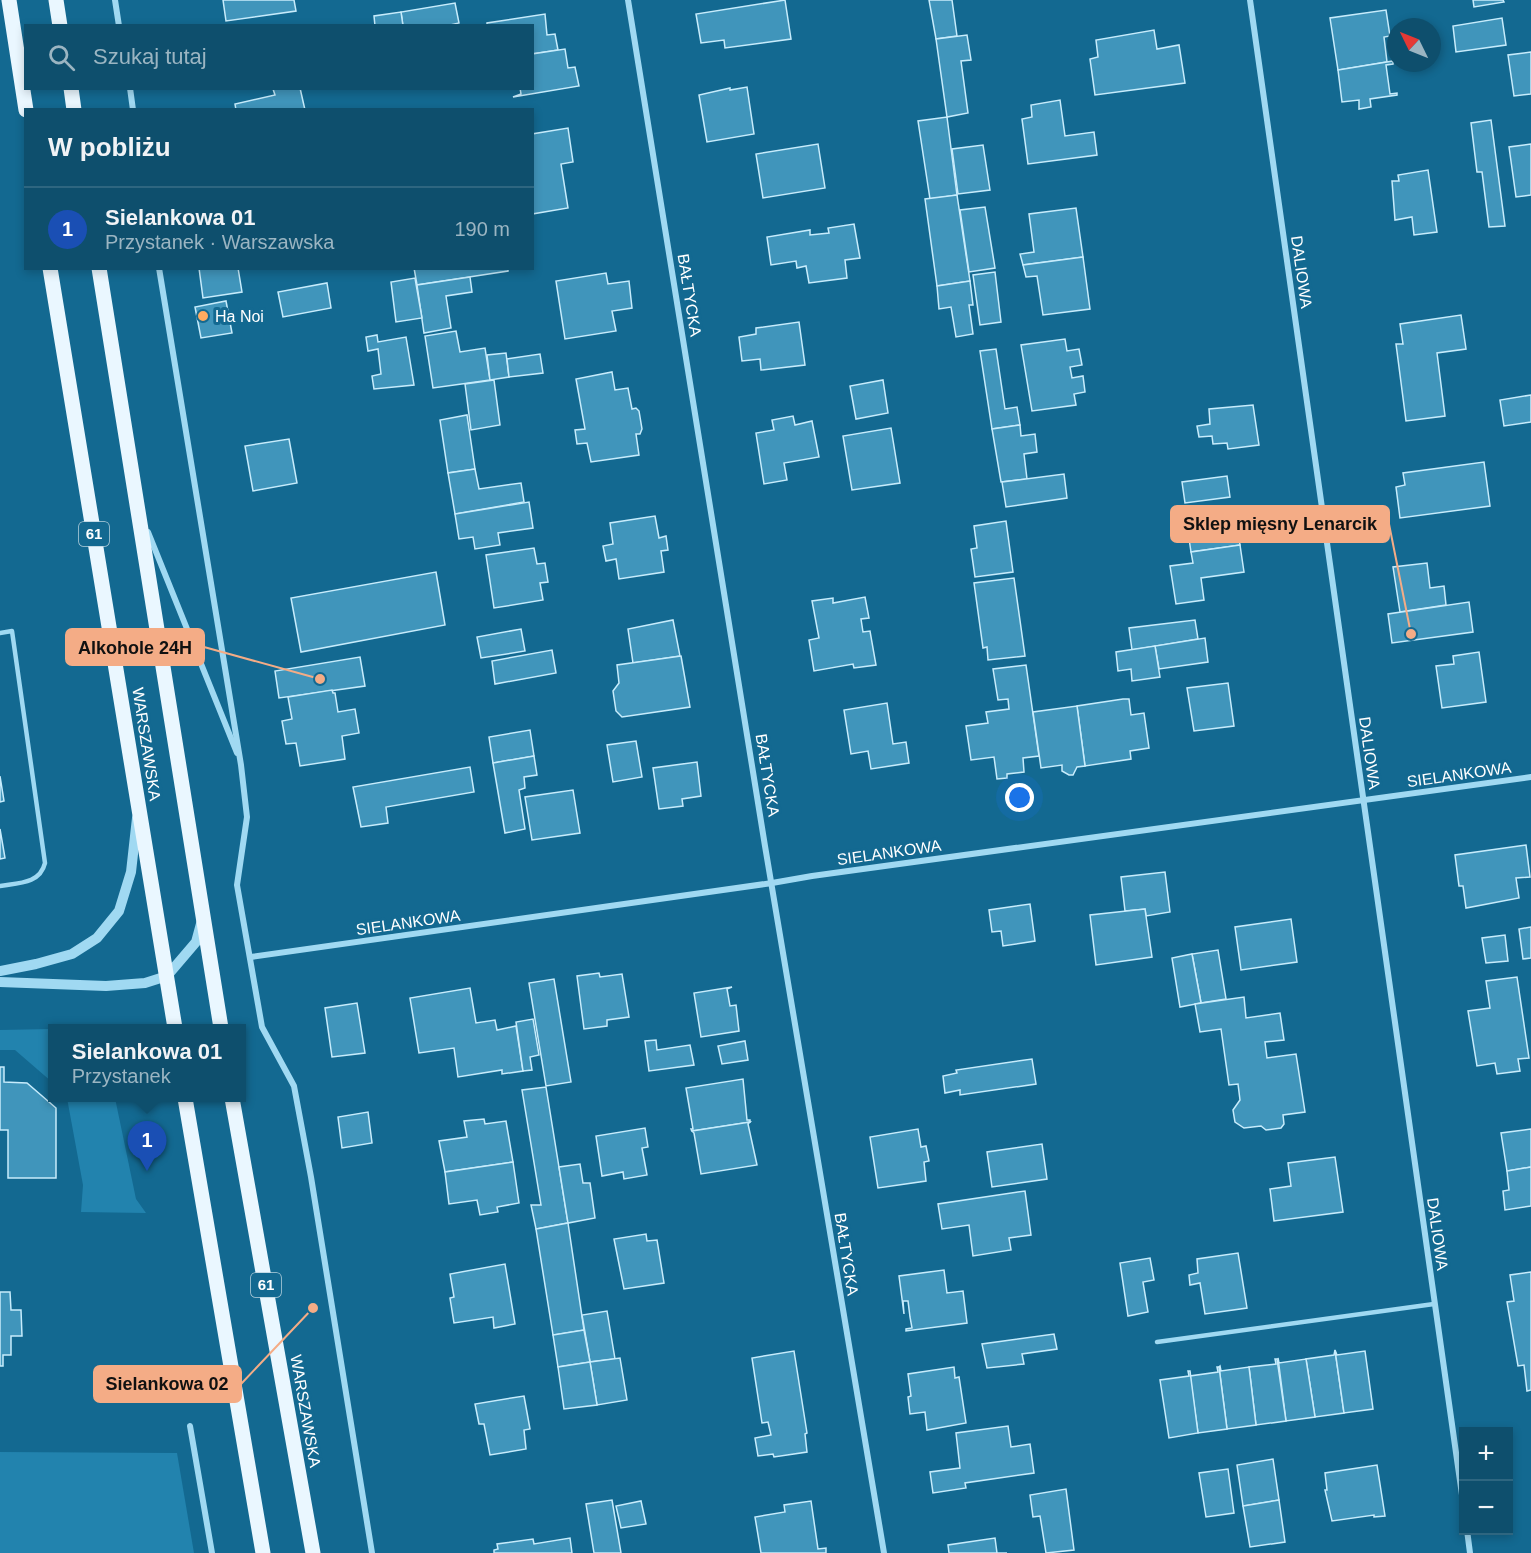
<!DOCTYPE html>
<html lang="pl">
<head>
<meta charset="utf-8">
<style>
  :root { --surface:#0e4f6d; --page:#1c5975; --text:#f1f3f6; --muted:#9bb5c2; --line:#2e6680; --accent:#ffab60 }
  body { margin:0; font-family:Helvetica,sans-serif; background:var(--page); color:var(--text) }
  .controls { position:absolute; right:18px; bottom:18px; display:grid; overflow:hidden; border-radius:0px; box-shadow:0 3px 9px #0003 }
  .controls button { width:54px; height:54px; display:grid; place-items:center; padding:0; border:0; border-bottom:2px solid var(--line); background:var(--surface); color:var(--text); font:30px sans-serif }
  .compass { position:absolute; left:1387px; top:18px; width:54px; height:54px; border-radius:50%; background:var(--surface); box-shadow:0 3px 9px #0003; rotate:313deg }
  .you { position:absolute; left:1020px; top:798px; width:21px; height:21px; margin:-15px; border:4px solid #fff; border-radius:50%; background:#1a73e8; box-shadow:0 0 0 9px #1a73e833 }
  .badge { display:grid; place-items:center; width:39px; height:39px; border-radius:50%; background:var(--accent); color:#fff; font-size:20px; font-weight:700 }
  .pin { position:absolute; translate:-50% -50px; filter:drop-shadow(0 2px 3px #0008) }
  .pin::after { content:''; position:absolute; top:32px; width:21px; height:18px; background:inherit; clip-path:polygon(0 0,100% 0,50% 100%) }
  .popup { position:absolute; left:48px; top:1024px; width:198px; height:78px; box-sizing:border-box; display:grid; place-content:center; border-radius:0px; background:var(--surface); filter:drop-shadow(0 2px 4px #0005); font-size:20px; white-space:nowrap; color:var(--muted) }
  .popup b { font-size:22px; color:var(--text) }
  .popup::after { content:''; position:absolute; left:50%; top:100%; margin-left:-12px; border:12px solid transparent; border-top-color:var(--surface) }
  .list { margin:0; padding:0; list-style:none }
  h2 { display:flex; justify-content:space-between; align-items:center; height:78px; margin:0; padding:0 24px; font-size:26px }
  h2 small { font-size:20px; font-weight:400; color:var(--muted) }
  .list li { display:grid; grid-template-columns:39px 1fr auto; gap:18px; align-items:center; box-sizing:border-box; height:84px; padding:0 24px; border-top:2px solid var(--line) }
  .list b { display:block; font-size:22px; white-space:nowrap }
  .list p { margin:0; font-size:20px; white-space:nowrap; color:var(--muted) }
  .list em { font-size:20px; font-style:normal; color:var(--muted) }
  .icon { flex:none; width:33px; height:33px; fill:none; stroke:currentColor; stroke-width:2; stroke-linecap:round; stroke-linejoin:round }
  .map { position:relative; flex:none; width:1531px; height:1553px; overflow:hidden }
  .search { position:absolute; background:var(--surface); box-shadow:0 3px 9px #0003; left:24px; top:24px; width:510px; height:66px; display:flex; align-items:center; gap:15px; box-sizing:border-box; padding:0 21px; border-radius:0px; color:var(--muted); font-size:22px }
  .panel { position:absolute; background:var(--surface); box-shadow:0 3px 9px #0003; left:24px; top:108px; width:510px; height:162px; border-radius:0px }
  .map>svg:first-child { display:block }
  .green { fill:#2283ae }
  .building { fill:#4095bb; stroke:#c7ecfc; stroke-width:1.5 }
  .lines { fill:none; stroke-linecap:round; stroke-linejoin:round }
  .service { stroke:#a0d9f2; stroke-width:4.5 }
  .minor { stroke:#a0d9f2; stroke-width:6 }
  .tertiary { stroke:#a0d9f2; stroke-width:10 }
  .primary { stroke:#eaf7ff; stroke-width:15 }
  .poi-dot { fill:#ffab60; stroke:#136991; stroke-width:2 }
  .labels { text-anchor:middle; stroke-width:6; stroke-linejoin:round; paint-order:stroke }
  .shield { fill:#136991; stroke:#b8d2de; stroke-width:1.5 }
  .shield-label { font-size:15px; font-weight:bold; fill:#fff }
  .street-label { font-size:16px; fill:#fff; stroke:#136991 }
  .poi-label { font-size:16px; fill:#fff; stroke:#136991; text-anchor:start }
  .leader { fill:none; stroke:#f4ac86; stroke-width:2 }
  .callout-dot { fill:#f4ac86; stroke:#136991; stroke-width:2 }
  .callout { fill:#f4ac86; stroke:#f4ac86; stroke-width:2 }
  .callout-label { font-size:18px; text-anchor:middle; font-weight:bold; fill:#111 }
</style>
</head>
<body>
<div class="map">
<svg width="1531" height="1553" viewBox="0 0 1531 1553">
  <rect width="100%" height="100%" fill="#136991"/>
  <g class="green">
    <path d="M52,1029v53l-37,-32h-15v-20z"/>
    <path d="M67,1098h48l21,101 10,14 -65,-1 2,-27z"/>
    <path d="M0,1452l177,1 17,100h-194z"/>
  </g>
  <g class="building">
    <path d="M223,0h71l2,11 -70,10z"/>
    <path d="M785,0l6,39 -66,9 -1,-8 -23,3 -5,-29z"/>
    <path d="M929,0h23l5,36 -21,3z"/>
    <path d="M1473,0h30l1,2 -30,5z"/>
    <path d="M455,3l4,20 -13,3h-43l-2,-14z"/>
    <path d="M1386,10l4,26 -6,1 3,25 -49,8 -8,-52z"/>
    <path d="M401,12l2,14h-28l-1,-10z"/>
    <path d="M545,14l2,21 8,-1 3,16 -26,4v-28h-45v-3z"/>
    <path d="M1502,18l4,27 -50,7 -3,-26z"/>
    <path d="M1154,30l3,19 22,-4 6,38 -90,12 -5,-36 8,-2 -2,-17z"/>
    <path d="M967,35l4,25 -10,1 7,52 -21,4 -11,-78z"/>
    <path d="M565,49l3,19 7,-1 4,19 -66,11 8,-3 -1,-6h12v-34z"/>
    <path d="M1531,52v42l-17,2 -6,-41z"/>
    <path d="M1393,61v3l-7,1 4,29 7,-1v2l-27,4 1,8 -12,2v-9l-17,2 -4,-32z"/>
    <path d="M747,87l7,47 -47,8 -8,-47 31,-7v2z"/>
    <path d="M300,88l5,22h-69l-1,-6 40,-9 -2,-6z"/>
    <path d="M1060,100l5,36 29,-4 3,23 -69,9 -6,-45 10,-2 -1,-12z"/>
    <path d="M947,117l10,78 -27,4 -12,-78z"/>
    <path d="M1491,120l14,106 -16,1 -7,-55h-5l-6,-49z"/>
    <path d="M568,128l5,34 -12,2 7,44 -36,6v-80z"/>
    <path d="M818,144l7,44 -62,10 -7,-44z"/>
    <path d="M1531,144v51l-15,2 -7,-50z"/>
    <path d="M983,145l7,45 -32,4 -6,-45z"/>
    <path d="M1428,170l9,62 -23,3 -2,-18 -17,3 -3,-39h7l-1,-6z"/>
    <path d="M957,195l13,86 -33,5 -12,-87z"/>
    <path d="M985,207l10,61 -26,4 -9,-62z"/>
    <path d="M1076,208l7,49 -60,8 -3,-11 14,-2 -5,-38z"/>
    <path d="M854,224l6,34 -15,2 2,18 -38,5 -3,-17 -9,2 -1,-7 -25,4 -4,-28 43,-7v5l19,-2 -1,-5z"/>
    <path d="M1083,257l7,52 -47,6 -6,-39 -11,1 -3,-12z"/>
    <path d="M199,268h39l4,24 -39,6z"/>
    <path d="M414,268h94v3l-91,14z"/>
    <path d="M995,272l6,50 -21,3 -7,-50z"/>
    <path d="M606,273l2,11 21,-3 3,27 -20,3 4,20 -51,8 -9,-58z"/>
    <path d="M470,277l2,15 -26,4 5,32 -27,5 -7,-48z"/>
    <path d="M415,278l7,40 -26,4 -5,-40z"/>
    <path d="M970,281l3,24h-4l4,29 -17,3 -5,-30 -12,2 -2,-23z"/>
    <path d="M327,283l4,25 -48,9 -5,-25z"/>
    <path d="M226,301l6,32 -31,5 -6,-31z"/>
    <path d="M1461,315l5,34 -29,4 8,63 -39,5 -10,-77h7l-3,-20z"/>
    <path d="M799,322l6,43 -44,5 -1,-11 -18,2 -3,-24 17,-3v-6z"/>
    <path d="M456,331l4,21 25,-4 5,32 -57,8 -8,-52z"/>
    <path d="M377,335l1,7 28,-5 8,48 -40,4 -2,-13 9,-2 -3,-25 -10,2 -2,-14z"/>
    <path d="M1065,339l2,12 12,-2 3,16 -12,2 2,11 11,-2 2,16 -11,2 2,11 -44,6 -11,-66z"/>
    <path d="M996,349l9,60 12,-2 3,18 -28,4 -12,-78z"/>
    <path d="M506,353l3,24 -19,3 -3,-25z"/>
    <path d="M540,354l3,19 -34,4 -2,-18z"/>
    <path d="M612,372l3,18 13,-2 4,21 4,-1 3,3 3,18 -2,5h-4l3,21 -48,7 -4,-19 -10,1 -2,-14 10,-1 -9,-50z"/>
    <path d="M494,380l6,45 -29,5 -6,-46z"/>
    <path d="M883,380l5,33 -32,6 -6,-33z"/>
    <path d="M1531,395v27l-27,4 -4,-26z"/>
    <path d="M1253,405l6,40 -31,4 -1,-6 -14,1 -1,-8 -13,1 -2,-11 13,-2 -1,-15z"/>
    <path d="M467,415l8,54 -27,4 -8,-53z"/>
    <path d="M793,416l2,9 17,-4 7,36 -35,6 3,17 -23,4 -8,-51 18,-3 -2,-10z"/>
    <path d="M1020,425l1,11 14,-2 2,18 -13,2 3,25 -26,3 -9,-53z"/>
    <path d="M891,428l9,55 -48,7 -9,-54z"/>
    <path d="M289,439l8,44 -44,8 -8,-45z"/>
    <path d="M1484,462l6,44 -90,12 -4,-31 9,-2 -2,-12z"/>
    <path d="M475,469l4,20 42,-6 3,19 -69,12 -7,-41z"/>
    <path d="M1064,474l3,24 -61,9 -4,-25z"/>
    <path d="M1227,476l3,21 -45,6 -3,-21z"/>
    <path d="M529,502l4,26 -35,5 2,12 -25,4 -2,-12 -14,2 -4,-25z"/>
    <path d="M655,516l4,22 7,-2 2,14 -7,1 3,21 -45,7 -3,-20 -10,2 -3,-15 10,-2 -3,-21z"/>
    <path d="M1236,518l4,27 -49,7 -4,-27z"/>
    <path d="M1006,521l7,51 -38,5 -4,-28 6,-1 -3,-22z"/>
    <path d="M1240,545l4,27 -43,6 3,22 -28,4 -6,-38 23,-3 -2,-11z"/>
    <path d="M534,548l3,16 8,-1 3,19 -8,1 3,17 -49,8 -8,-53z"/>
    <path d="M1427,563l3,25 14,-2 2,19 -46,7 -7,-45z"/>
    <path d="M436,572l9,53 -144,27 -10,-54z"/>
    <path d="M1014,578l11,78 -37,4 -1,-13 -4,1 -9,-65z"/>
    <path d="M865,597l4,21 -8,1 2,13 7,-1 6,34 -22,3 -1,-4 -39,7 -5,-31 10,-2 -7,-37 21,-3v5z"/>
    <path d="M1469,602l4,30 -81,11 -4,-29z"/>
    <path d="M673,620l7,36 -47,7 -5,-34z"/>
    <path d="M1195,620l3,19 -66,11 -3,-22z"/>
    <path d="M521,629l4,22 -44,7 -4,-21z"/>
    <path d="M1205,638l3,24 -49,7 -4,-23z"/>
    <path d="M1155,646l5,31 -28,4 -1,-12 -13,2 -2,-19z"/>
    <path d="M552,650l4,23 -61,11 -3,-23z"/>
    <path d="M1479,652l7,50 -44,6 -6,-42 18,-2 -1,-8z"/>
    <path d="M681,656l9,51 -68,10 -6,-6 -3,-20 6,-8 -2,-18z"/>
    <path d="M360,657l5,29 -86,12 -4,-27z"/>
    <path d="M1026,665l13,91 -16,2 1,14 -17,2v4l-10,1 -3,-22 -23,3 -5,-34 22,-3 -2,-11 23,-3 -1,-10 -10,1 -5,-31z"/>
    <path d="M1228,683l6,43 -40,5 -7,-43z"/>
    <path d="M332,690l1,3h2l3,19 17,-3 4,24 -17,3 3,23 -45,7 -4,-23 -10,1 -4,-23 10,-2 -4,-22z"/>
    <path d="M1123,699h6l2,16 13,-2 5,35 -19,3 1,8 -46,7 -8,-60z"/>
    <path d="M887,703l6,41 13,-2 3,21 -38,6 -3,-18 -17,3 -7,-44z"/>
    <path d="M1077,706l8,60 -8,1 -4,8h-4l-7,-4v-6l-21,3 -8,-56z"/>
    <path d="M530,730l4,26 -41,7 -4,-26z"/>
    <path d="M636,741l6,36 -29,5 -6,-37z"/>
    <path d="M534,756l3,19 -13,2 1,11 -6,2 6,39 -20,4 -12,-70z"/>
    <path d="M697,762l4,34 -19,3 1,7 -24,3 -6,-41z"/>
    <path d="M470,767l4,25 -88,15 2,16 -27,4 -8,-40z"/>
    <path d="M0,776l4,25 -4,1z"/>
    <path d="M573,790l7,43 -48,7 -7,-43z"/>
    <path d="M0,829l5,29 -5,1z"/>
    <path d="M1526,845l4,32 -14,1 3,20 -53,10 -3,-22h-4l-4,-31z"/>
    <path d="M1165,872l5,40 -24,4 -1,-7 -20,2 -4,-34z"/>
    <path d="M1030,904l5,37 -32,5 -2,-15 -9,1 -3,-22z"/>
    <path d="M1145,909l7,48 -56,8 -6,-50z"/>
    <path d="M1291,919l6,43 -56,8 -6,-43z"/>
    <path d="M1531,927v31l-8,1 -4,-30z"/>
    <path d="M1505,935l3,26 -22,2 -4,-25z"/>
    <path d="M1218,950l8,49 -25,4 -9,-49z"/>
    <path d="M1192,954l9,49 -21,4 -8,-49z"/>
    <path d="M599,973l1,4 22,-3 7,43 -22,3v6l-23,3 -7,-53z"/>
    <path d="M1517,977l12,81 -11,1 2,12 -23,3 -2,-11 -18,3 -9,-55 22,-3 -4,-27z"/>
    <path d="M554,979l17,103 -25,4 -17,-103z"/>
    <path d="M732,987l-5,2 3,17 6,-1 3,26 -38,6 -7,-44z"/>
    <path d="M470,988l6,35 19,-3 2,10 19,-4 7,45 -21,3v-4l-44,7 -4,-29 -35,5 -9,-55z"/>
    <path d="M1244,997l2,21 34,-5 4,27 -19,2 2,16 29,-4 9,58 -22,3 1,9 -3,4 -15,2 -5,-4 -17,2 -9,-6 -2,-12 7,-10 -2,-16 -9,1 -8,-56 -21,3 -5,-28z"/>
    <path d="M357,1003l8,50 -33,4 -7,-49z"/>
    <path d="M533,1019l6,36 -9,2 2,13 -9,1 -7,-49z"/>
    <path d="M656,1040l1,10 33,-5 4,20 -45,6 -4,-30z"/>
    <path d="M745,1041l3,19 -26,4 -4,-18z"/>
    <path d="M1032,1059l4,25 -76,11v-5l-15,3 -2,-17 14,-3 -1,-3z"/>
    <path d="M0,1067h4v15l23,1 29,25v70h-48v-48h-8z"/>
    <path d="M743,1079l4,41h3v2l-58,9 -1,-2h2l-7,-41z"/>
    <path d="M546,1087l22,136 -32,6 -5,-24h10l-19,-115z"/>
    <path d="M368,1112l4,31 -30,5 -4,-31z"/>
    <path d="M484,1119l1,5 21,-3 7,41 -68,10 -6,-31 28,-4 -3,-16z"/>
    <path d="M750,1122l-2,2 9,41 -56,9 -7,-41 -2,-2z"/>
    <path d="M645,1128l3,19 -6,1 5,27 -23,4 -1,-7 -21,4 -6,-40z"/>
    <path d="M918,1129l3,18 5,-1 3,15 -5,1 2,19 -48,7 -8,-51z"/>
    <path d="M1531,1129v38l-24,4 -6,-38z"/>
    <path d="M1042,1144l5,35 -55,8 -5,-35z"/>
    <path d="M1335,1157l8,55 -69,9 -4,-32 21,-3 -3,-23z"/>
    <path d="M513,1162l6,41 -22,4 1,5 -18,3 -3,-15 -28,4 -4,-32z"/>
    <path d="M580,1164l3,19h7l5,35 -27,5 -9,-56z"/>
    <path d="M1531,1167v39l-26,4 -2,-19 6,-1 -2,-19z"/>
    <path d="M1025,1191l6,44 -22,3 2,12 -38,6 -4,-31 -27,4 -4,-25z"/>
    <path d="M568,1223l16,107 -31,5 -17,-106z"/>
    <path d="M646,1234l1,7 10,-1 7,43 -40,6 -10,-50z"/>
    <path d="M1238,1253l9,55 -42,6 -5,-31 -10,2 -1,-10 9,-2 -1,-14z"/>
    <path d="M1150,1258l4,22 -11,2 5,30 -20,4 -8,-53z"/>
    <path d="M505,1264l10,60 -21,4 -1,-11 -39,6 -4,-25 4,-1 -4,-23z"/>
    <path d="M944,1270l3,23 16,-2 4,32 -61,8v-2l6,-1 -2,-11 -2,-16h-5l1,13 -5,-38z"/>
    <path d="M1531,1272v118l-4,1 -3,-26 -6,1 -11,-64 7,-1 -4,-26z"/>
    <path d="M0,1292h10l1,18h10l1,26h-11v19h-8v11h-3z"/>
    <path d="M607,1311l8,48 -25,3 -8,-47z"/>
    <path d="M584,1330l6,32 -32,5 -5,-32z"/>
    <path d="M1054,1334l3,15 -35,5 2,10 -37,4 -5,-24z"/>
    <path d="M1335,1350l9,63 -29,4 -9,-58 28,-4z"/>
    <path d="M1335,1350l2,5 28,-4 8,58 -29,4z"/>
    <path d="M794,1351l13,82 -2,1 2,18 -33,5 -1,-3 -15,2 -3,-18 16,-3 -3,-13 -6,1 -10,-65z"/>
    <path d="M620,1358l7,42 -30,5 -7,-43z"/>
    <path d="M1278,1358l1,5 27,-4 9,58 -29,4z"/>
    <path d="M1275,1359h2l9,62 -30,4 -7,-58 27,-3z"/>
    <path d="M590,1362l7,43 -33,4 -6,-42z"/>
    <path d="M1220,1366l1,5 28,-4 7,58 -29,4 -8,-62z"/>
    <path d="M954,1367l1,11 4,-1 7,46 -39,7 -2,-18 -15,2 -2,-17 3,-1 -3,-22z"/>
    <path d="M1217,1367h2l8,62 -29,4 -8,-57 28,-4z"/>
    <path d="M1188,1371h2l8,62 -29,5 -9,-58 29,-4z"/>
    <path d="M524,1396l6,33 -6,1 2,19 -36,6 -6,-31h-5l-4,-20z"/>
    <path d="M1008,1426l3,21 19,-3 4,29 -69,10 1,5 -33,5 -3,-21 30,-4 -4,-35z"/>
    <path d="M1273,1459l6,41 -36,6 -6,-41z"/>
    <path d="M1377,1465l8,51 -11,1v-2l-42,6 -7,-31h2l-2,-17z"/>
    <path d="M1228,1469l6,44 -28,4 -7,-44z"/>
    <path d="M1066,1489l8,61 -28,3 -6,-37 -7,1 -3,-22z"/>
    <path d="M612,1500l9,53h-27l-8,-49z"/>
    <path d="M1279,1500l6,42 -35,5 -7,-41z"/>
    <path d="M641,1501l5,23 -25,4 -5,-22z"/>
    <path d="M811,1501l7,48 8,-1v5h-65l-6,-36 30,-5 -1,-7z"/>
    <path d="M570,1538l2,15h-78v-3l4,-1 -1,-5 36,-5 1,5z"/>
    <path d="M995,1538l2,15h10h-58l-1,-8z"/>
  </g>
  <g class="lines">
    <g class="service">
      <path d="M0,633l12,-2 33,232c-5,21 -27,20 -45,23"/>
      <path d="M1157,1342l277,-38"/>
    </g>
    <g class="minor">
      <path d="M115,0l4,26"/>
      <path d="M628,0l137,846 119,707"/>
      <path d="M1250,0l214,1509"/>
      <path d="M130,88l3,22"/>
      <path d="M159,268l82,497 6,52 -10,68 25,142 32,59 17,91 61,376"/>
      <path d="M148,532l89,221"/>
      <path d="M251,957l521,-74 40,-7 719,-99"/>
      <path d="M190,1426l22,127"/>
      <path d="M1467,1530l3,23"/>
    </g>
    <g class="tertiary">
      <path d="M0,971l36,-7 36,-10 25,-16 22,-27 12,-39 6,-54"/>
      <path d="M0,982l106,4 39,-3 22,-7 29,-34 6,-22"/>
    </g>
    <g class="primary">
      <path d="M9,0l17,110"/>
      <path d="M56,0l4,26"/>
      <path d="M71,88l3,22"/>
      <path d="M50,268l125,760"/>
      <path d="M99,268l122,760"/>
      <path d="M185,1098l78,455"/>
      <path d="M232,1098l81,455"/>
    </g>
  </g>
  <circle class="poi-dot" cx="203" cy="316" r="6"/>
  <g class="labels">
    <g class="shield">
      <rect x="79" y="522" width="30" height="24" rx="4.5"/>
      <rect x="251" y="1273" width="30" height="24" rx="4.5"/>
    </g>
    <g class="shield-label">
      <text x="94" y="539">61</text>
      <text x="266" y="1290">61</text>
    </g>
    <g class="street-label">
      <text transform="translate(1302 272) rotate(82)" y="6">DALIOWA</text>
      <text transform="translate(690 295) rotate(81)" y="6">BAŁTYCKA</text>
      <text transform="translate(147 744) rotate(81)" y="6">WARSZAWSKA</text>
      <text transform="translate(1370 753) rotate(82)" y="6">DALIOWA</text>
      <text transform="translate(1459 774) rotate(-8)" y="6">SIELANKOWA</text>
      <text transform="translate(768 775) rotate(81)" y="6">BAŁTYCKA</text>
      <text transform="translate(889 852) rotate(-8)" y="6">SIELANKOWA</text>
      <text transform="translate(408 922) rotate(-8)" y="6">SIELANKOWA</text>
      <text transform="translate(1438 1234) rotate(82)" y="6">DALIOWA</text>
      <text transform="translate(847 1254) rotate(81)" y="6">BAŁTYCKA</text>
      <text transform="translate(306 1411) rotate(80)" y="6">WARSZAWSKA</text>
    </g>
    <g class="poi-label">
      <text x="215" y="322">Ha Noi</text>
    </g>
  </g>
  <path class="leader" d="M1411 634L1389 524M320 679L204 647M313 1308L241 1384"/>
  <g class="callout-dot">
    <circle cx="1411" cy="634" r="6"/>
    <circle cx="320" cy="679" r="6"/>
    <circle cx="313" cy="1308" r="6"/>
  </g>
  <g class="callout">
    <rect x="1171" y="506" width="218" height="36" rx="6"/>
    <rect x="66" y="629" width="138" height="36" rx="6"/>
    <rect x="94" y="1366" width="147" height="36" rx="6"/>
  </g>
  <g class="callout-label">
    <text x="1280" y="530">Sklep mięsny Lenarcik</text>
    <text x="135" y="654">Alkohole 24H</text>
    <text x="167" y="1390">Sielankowa 02</text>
  </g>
</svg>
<div class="controls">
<button>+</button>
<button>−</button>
</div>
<svg class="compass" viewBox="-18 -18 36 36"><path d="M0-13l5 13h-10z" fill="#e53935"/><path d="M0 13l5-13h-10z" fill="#9bb5c2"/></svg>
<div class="you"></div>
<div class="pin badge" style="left:147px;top:1171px;background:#1a4fb4">1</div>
<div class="popup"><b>Sielankowa 01</b>Przystanek</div>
<div class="search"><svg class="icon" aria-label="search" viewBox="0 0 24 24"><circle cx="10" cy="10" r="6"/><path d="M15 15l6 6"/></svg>Szukaj tutaj</div>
<section class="panel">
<h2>W pobliżu<small></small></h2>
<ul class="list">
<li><span class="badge" style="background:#1a4fb4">1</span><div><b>Sielankowa 01</b><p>Przystanek · Warszawska</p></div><em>190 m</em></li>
</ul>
</section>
</div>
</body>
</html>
